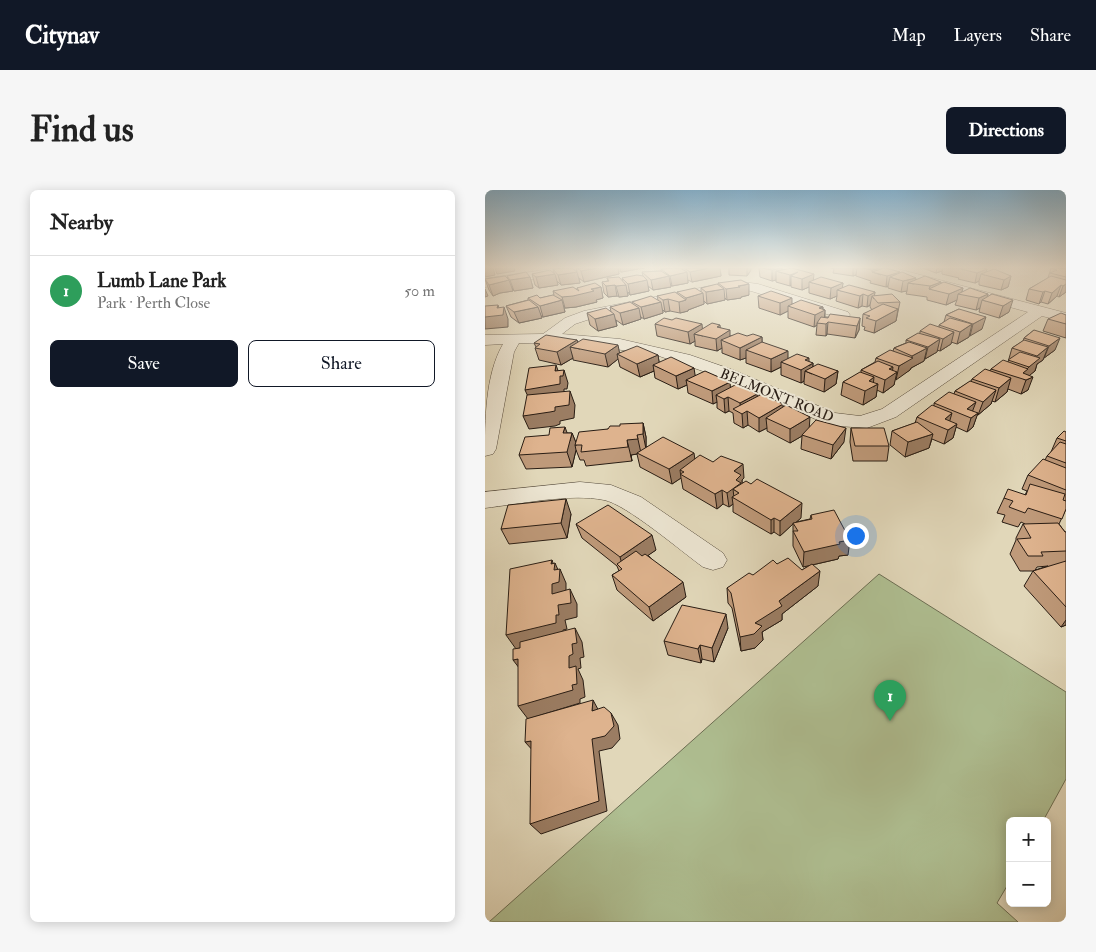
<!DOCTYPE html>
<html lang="en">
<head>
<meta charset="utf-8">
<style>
  :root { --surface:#fff; --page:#f6f6f6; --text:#222; --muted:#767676; --line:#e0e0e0; --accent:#111827 }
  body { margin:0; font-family:"IM FELL Double Pica",serif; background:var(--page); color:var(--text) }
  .controls { position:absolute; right:15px; bottom:15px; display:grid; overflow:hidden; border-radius:8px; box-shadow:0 2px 12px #0003 }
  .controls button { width:45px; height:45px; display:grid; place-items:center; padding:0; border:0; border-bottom:1px solid var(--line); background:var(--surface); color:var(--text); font:25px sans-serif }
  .you { position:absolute; left:370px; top:345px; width:18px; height:18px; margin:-12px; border:4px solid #fff; border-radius:50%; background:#1a73e8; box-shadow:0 0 0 8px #1a73e833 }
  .badge { display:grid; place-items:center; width:32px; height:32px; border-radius:50%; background:var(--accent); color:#fff; font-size:16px; font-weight:700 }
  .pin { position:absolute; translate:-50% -41px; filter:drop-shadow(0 1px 2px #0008) }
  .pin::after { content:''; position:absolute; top:26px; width:18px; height:15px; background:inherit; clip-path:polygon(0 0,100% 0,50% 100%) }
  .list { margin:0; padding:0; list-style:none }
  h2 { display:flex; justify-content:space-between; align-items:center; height:65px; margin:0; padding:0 20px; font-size:21px }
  h2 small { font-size:16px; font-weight:400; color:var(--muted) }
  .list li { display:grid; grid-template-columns:32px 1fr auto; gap:15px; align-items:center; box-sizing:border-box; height:70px; padding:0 20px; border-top:1px solid var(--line) }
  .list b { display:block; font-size:19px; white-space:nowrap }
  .list p { margin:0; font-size:16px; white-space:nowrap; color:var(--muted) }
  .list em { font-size:16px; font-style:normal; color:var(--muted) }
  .actions { display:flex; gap:10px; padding:15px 20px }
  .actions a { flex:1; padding:11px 0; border:1px solid var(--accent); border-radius:8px; text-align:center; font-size:18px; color:var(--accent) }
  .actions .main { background:var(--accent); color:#fff }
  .map { position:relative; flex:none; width:581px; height:732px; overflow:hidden; border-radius:8px }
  header { display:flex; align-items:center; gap:30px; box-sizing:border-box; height:70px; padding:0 25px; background:var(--accent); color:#fff }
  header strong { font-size:24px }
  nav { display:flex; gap:28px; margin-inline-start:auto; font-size:18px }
  .intro { display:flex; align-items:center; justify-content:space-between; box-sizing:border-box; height:120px; padding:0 30px }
  h1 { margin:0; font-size:35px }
  .button { padding:12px 22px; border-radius:8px; background:var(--accent); color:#fff; font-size:18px; font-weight:700 }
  main { display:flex; gap:30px; padding:0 30px }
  aside { flex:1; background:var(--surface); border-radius:8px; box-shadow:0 2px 12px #0003 }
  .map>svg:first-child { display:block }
  .green { fill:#afbf92; stroke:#6c6e53 }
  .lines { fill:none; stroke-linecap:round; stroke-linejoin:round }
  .minor-casing { stroke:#574c3d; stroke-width:1 }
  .minor { fill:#ece5d2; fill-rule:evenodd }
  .wall { fill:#bf9a7a; stroke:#291d14; fill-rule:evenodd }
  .shaded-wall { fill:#9b7d63; stroke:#291d14 }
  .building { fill:#deb38e; stroke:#291d14 }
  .labels { text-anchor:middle; stroke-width:4; stroke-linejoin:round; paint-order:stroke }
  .far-street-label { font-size:14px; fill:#291d14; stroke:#ece5d2 }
</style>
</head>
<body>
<header>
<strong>Citynav</strong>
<nav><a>Map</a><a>Layers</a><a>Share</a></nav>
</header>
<div class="intro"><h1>Find us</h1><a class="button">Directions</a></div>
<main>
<aside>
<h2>Nearby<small></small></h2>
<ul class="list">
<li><span class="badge" style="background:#2e9e5b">1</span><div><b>Lumb Lane Park</b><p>Park · Perth Close</p></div><em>50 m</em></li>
</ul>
<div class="actions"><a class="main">Save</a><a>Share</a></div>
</aside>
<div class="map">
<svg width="581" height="732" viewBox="0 0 581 732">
  <rect width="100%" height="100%" fill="#e1d7b9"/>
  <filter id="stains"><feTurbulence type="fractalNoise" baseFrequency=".004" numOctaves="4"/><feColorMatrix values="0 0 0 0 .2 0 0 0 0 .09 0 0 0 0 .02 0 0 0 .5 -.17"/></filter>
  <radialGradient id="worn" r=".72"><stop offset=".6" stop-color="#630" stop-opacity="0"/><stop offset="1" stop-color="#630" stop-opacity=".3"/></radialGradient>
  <path class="green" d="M394,384l187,118v87l-23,42h-33v60l-13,22 21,19h-529z"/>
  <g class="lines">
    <g class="minor-casing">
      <g id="minor">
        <path d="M72,78h26l-6,4 -92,15v-8z"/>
        <path d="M391,78h18l172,45v9l-24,-6 -146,101 -29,11 -29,-2 -16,-4 -102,-45 -61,-21 -62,-10 -78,-3 -5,9 -18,97 -3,5 -8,2c0,-35 0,-81 18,-112l-18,1v-10l58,-1 22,-16 19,-7 151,-30 23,3 90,28 2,3 -2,3 -5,1 -92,-28 -16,-2 -142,29 -18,6 -13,10 58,5 70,16 43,15 102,43 25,3 22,-7 146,-97 -150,-41z"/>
        <path d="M95,292l31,3 30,12 82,56 4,7 -4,7 -10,3 -10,-3c-21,-15 -77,-63 -99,-67 -34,-7 -84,4 -119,8v-16z"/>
      </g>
    </g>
    <use href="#minor" class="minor"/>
  </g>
  <g class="wall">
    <path d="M91,78h69l-6,1 -1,-1v1l-17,3 -3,-2 1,4 -35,8 -5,-4 1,5 -19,2 -4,-4 1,4 -19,3 -4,-3 -3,-11 22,-1 -1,-4 24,3z"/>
    <path d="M191,78h44l1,8 -29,6 -4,-2v3l-16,3 -1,-1v2l-18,3 -5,-4 1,5 -19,4 -2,-3v4l-9,1 -2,-1 -9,1 -4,-4 -2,-11 6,-1 -1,-3 16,3 -1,-3 21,-2 -1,-4 19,-1v-2z"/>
    <path d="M244,78h22v2l-4,6 -18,-1z"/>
    <path d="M274,78h23v2l31,11 30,2 -1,5 33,4 -1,4 26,6 -4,19 -22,12 -10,-3 1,-3 -3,-1 1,-12 9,-4 -2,-3v-2l-3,2 -5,-1 -4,2 -22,-7 1,-5 -7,3 -21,-6v-6l-7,3 -11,-3v-2l-1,1 -14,-4v-2l-4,1 -12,-4z"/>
    <path d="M346,78h51l18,5 15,7 26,2v1l22,5 -1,4 26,2 -1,3 5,-3 17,18 -10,6 -20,-6 1,-4 -4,2 -21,-5 2,-5 -11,5 -19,-5v-3l-21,-3 1,-3 -6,1 -13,-4v-2l-2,1 -16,-4 1,-2 -15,-5v-1l-3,1 -20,-3 1,-4z"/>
    <path d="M438,78h59l5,1 -1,3 25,4 -3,11 -7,3 -22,-5v-4l-4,2 -17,-4 1,-1 -17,-4v-3l-6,2z"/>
    <path d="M566,78l13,1v-1h2v24l-7,5 -2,-1 -9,8 -7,-2 -2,2 -13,-4 3,-11 19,-11z"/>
    <path d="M22,86l23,1 3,11 -19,3 -2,-3 1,3 -13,2 -7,3 -4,-6 -4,-11h23z"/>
    <path d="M233,93l31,12 -8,2v1l-14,2 -2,-2v2l-18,4 -3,-3v3l-16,6v1l-8,2 -10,-2 -5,1 -2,-2v3l-19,6 -3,-2v2l-18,6 -7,-5 1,6 -19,5 -8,-6 -3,-12 24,-1 -1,-5 22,-3v-2l26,-2 -1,-4 20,-2v-2h24v-4l17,-3z"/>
    <path d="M116,97l2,11 -7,2 1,2 -21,5 -11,1h-1l1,4 -22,5 -2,-1 1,2 -23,5 -8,-6 -5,-11 22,-6v-2h12l14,-3 -1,-4 24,-1v-2z"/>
    <path d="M273,106l34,8 31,3v2l2,1v7l35,1 -1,12 -4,8 -28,-4 -1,2 -10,-1 1,-10 -3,2 -26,-9v-7l-8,4 -21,-7z"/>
    <path d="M474,119l23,20 -13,6v2l-12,7 -6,-2v2l-11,7 -3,-1v2l-12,7h-1v2l-13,7 -1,2 -15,9 -1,6 -11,8 -6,-3 -1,7 -13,8 -22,-10 2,-13 18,-9v-3l14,-8 1,-4 17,-7 1,-3 12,-5v-3l14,-7v-2l19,-4v-2l5,-3 2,-7z"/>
    <path d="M581,125v23l-23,-7 5,-12z"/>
    <path d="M170,134l47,5 18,-2 10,9 32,1v5l26,17 21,3 4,1v4l25,4 -2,13 -12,8 -20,-8v-3l-3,2 -20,-8v-8l-10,5 -25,-9v-5l-6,2 -18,-7v-5l-5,3 -22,-5v-5l-5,3 -33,-8z"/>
    <path d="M549,140l21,20 -11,8h-1v2l-6,4 -2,7 -6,4 -1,15 -7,4 -13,-5 -1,3 -12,10 -3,-1 -1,3 -13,11h-1l-4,12 -6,5 -11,-5 -3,11 -9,6 -12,-5 -3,9 -24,9 -15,-12 2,-14 23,-8 2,-6 17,-11v-3l20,-9 1,-3 16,-10 1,-2 18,-8 1,-2 17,-7 4,-14 11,-7 1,-3z"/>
    <path d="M92,150l1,2 42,11 38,2 1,7 71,26 27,6v3l26,10 27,20 34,15 -13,17 -30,-10 1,-13 -12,7 -23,-12v-3l-8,4 -11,-7 -5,3 -9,-5 -1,-10 -4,-2 -4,2 -8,-5v-6l-4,2 -25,-11 -1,-8 -9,4 -23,-11 -1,-7 -14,6 -20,-10 -2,-8 -10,8 -35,-7v-2l-12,7 -22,-5 -4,-12 1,-1 -2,-4z"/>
    <path d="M158,233l3,14v10l49,12 49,19 -2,2v3l59,35 -5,4 14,-3 1,-4 37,40 -9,1 -1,3 -26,6 6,21 -36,28v6l-20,12 1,8 -8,8 -14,3 -9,-43 -4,-5 -1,-15 50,-24 25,6 8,-5 -7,2 -10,-21v-22l-13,12 -6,-4 -3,2 -38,-22v-8l-4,3 -6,-3 -6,5 -34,-20 -2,-11 -9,6 -32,-17 -3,-13 -6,1 1,6 -46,5 -2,-6h-4l-4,-10 -4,17 -46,2 -7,-14 48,-22h5l4,10 32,-14z"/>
    <path d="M366,238l38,18 -2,15h-34l-3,-19z"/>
    <path d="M581,242v77l-7,15 6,8h1v93l-5,2 -37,-41 9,-15h1h-14l-10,-17 6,-14v-2l7,-14h2l-4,-2 -3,5 -16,-5 3,-7 -8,-2 7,-15 21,-3 2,-4 -5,-2 6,-14 17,-15 2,-4 4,-4 6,-14zM563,376l-13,4 2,-3z"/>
    <path d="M86,324l-4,24 -58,6 -8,-15z"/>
    <path d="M91,334l80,26 -8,5 38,42 -33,24 -36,-31 -5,-15 7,-4 -2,-5 -35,-28z"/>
    <path d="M243,438l-14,34 -12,-3 -1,4 -33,-8 -4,-14z"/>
  </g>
  <g class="shaded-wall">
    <path d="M0,78h8l2,7 -10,2z"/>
    <path d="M10,78h19l1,3 -18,3z"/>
    <path d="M112,78h21l1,6 -35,8 -3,-11z"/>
    <path d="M135,78h18v1l-17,3z"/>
    <path d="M224,78h11l1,8 -29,6 -2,-10z"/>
    <path d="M262,78h4v2l-4,6z"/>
    <path d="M295,78h2v5l-6,-2v9l-4,1v-11z"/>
    <path d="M368,78h4l-1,7 -3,1z"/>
    <path d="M394,78h3l-1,7 -9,-3v-2z"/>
    <path d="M452,78h6l-1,3 -6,2z"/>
    <path d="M502,79l-2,6 -4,-1 -2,7 -4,2 2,-10z"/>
    <path d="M92,82l3,11 -19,2 -3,-10z"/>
    <path d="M202,82l1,11 -16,3 -2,-10z"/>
    <path d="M313,82l-7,4v9l-1,1v-11z"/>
    <path d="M415,82l-1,8 -9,-3 -2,9 -2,1 1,-11z"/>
    <path d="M70,84l3,11 -19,3 -3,-11z"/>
    <path d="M329,84l-1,9 -4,-1v5l-7,3v-11z"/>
    <path d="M184,86l2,11 -18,3 -2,-10z"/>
    <path d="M526,86l-3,11 -7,3 3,-10z"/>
    <path d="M45,87l3,11 -19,3 -4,-11z"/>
    <path d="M431,88l-2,6 -6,-1 -1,8 -6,1 2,-11z"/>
    <path d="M24,90l4,11 -13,2 -7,3 -4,-11z"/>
    <path d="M162,90l2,11 -19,4 -2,-11z"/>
    <path d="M456,92l-2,9 -10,-2 1,-3z"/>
    <path d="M358,93l-1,8 -5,-1v6l-7,3 1,-11z"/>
    <path d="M264,94v11l-8,2v1l-14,2 -1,-11z"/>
    <path d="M581,94v8l-7,5 4,-11z"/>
    <path d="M130,95l2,11 -9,1 -2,-11z"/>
    <path d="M141,95l2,11 -9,1 -3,-11z"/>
    <path d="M576,95l-4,11 -9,8 4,-11z"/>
    <path d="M116,97l2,11 -7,2 1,2 -21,5 -11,1 -3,-11z"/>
    <path d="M478,98l-2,6h-3l-1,6 -11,5 3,-11z"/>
    <path d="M0,99l3,7 -3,1z"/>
    <path d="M239,99l1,11 -18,4 -1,-12z"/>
    <path d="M560,101l-4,11 -2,2 4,-12z"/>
    <path d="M390,102l-1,7 -2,-3 -2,9 -3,2 1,-11z"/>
    <path d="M218,103l1,11 -16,6v1l-8,2 -1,-11 7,-2v-2z"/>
    <path d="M378,104l-1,12 -4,2 2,-12z"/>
    <path d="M503,104l-2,7 -4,-1 -2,8 -4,2 3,-12z"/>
    <path d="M307,108v9l-4,-1v5l-8,4v-12z"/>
    <path d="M183,109l2,12 -5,1 -2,-12z"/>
    <path d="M77,110l3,12 -22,5 -3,-11z"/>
    <path d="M528,110l-4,12 -10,6 4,-12z"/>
    <path d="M176,112l2,11 -19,6 -3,-12z"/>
    <path d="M13,115l3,10 3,-8 4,12v8l-23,2v-12l12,-9z"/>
    <path d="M53,117l4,11 -23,5 -5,-11z"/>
    <path d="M338,117l-1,4 3,-1 -1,12 -7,1v2l-3,2 1,-12 4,-7z"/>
    <path d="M154,118l2,11 -18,6 -3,-12z"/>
    <path d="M413,119l-2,12 -22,12 2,-12z"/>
    <path d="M129,124l3,12 -19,5 -3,-12z"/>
    <path d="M501,127l-4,12 -12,7 3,-12z"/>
    <path d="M375,128l-1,12 -4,8 2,-12z"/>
    <path d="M343,132l-1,12 -1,2v-12z"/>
    <path d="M217,134l1,12 -9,-2 1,7 -5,3 -2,-12z"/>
    <path d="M487,134l-3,13 -12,7 3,-12z"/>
    <path d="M235,135l1,10 9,-5v12l-9,-2 1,8 -5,3 -1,-12 1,-12z"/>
    <path d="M469,142l-3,12 -11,7 3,-12z"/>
    <path d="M277,147v13h-16v8l-6,2v-12z"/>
    <path d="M575,148l-5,12 -11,8 5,-12z"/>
    <path d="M455,149l-3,13 -12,7 3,-12z"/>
    <path d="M92,150l3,9 -10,-2 3,11 -12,7 -4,-13z"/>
    <path d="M133,155l2,10 -3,-1 1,5 -10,8 -3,-13z"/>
    <path d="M563,157l-5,13 -6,4 -2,7 -11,9 -1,-7 11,-11 3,-6z"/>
    <path d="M442,158l-3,13 -13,7 -1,2 -14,10 3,-14 13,-8v-2z"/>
    <path d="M303,161v13l-7,-2v5l-10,5v-13z"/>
    <path d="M173,165l2,13 -7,-3 1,6 -14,6 -3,-13z"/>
    <path d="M324,168v8l4,-3 -1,11 -7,-3 -1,10 -3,2v-13l4,-10z"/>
    <path d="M71,175l4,11 4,-6 4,13 -1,6h-3v9l-33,5 -6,-13 30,-19z"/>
    <path d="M408,177l-1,8 5,-3 -3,13 -11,8 2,-13 4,-11z"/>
    <path d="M209,178l2,13 -10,-1 1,5 -9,4 -2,-13z"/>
    <path d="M353,181l-2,13 -12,8 1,-13z"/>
    <path d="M389,187l-1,10 5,-3 -2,13 -13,8 2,-14 4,-10z"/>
    <path d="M548,187l-5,13 -7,4 5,-14z"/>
    <path d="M526,188l-4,14 -12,10 4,-14z"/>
    <path d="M245,192l1,13h-15l1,7 -4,2 -1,-13z"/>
    <path d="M511,200l-5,14 -13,11 5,-13z"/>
    <path d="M85,201l5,14 -1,13 -14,3v3l-5,2 -26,3 -6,-13 32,-9z"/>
    <path d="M272,204l1,14 -11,3 1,14 -5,3 -1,-14 -1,-1 -1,-10z"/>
    <path d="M243,207l1,14 -4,2 -1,-14z"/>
    <path d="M491,212l-5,13 -4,-6z"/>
    <path d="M298,214v14h-17l1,10 -8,4v-14z"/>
    <path d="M467,223l-4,14 -3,-8z"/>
    <path d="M493,223l-5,14 -6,5 4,-14z"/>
    <path d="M325,227l-1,14 -7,4v1l-12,7v-14z"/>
    <path d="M158,233l3,14v12l-3,-15z"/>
    <path d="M472,234l-4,14 -9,6 4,-14z"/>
    <path d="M80,237l5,14 2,-8 5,12h-2l1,5 -4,17 -5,-15 -4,-19z"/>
    <path d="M361,238l-2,14 -13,17 2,-14z"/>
    <path d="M448,244l-4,14 -24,9 3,-15z"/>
    <path d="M152,245l4,18h-4v1l-6,1 1,6 -5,-21z"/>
    <path d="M209,263l2,14 -16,3 1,8 -9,6 -3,-15z"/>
    <path d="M258,274l1,14 -2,2v10l-3,3 -6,-4 1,9 -2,-1 1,7 -4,3 -2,-14 7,-22z"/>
    <path d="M237,300l1,14 -6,5 -2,-15z"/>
    <path d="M81,309l5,15 -4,24 -6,-15z"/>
    <path d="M317,313l-1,15 -7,6 -1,-1v1l-13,12v-15z"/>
    <path d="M289,328v14l-3,2v-14z"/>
    <path d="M167,345l4,15 -32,22 -4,-15z"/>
    <path d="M365,350l-2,15 -9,1 -1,3 -35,8 1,-15 35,-10z"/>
    <path d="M67,370l2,6 1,-3 4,9 1,-3 6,14v14l4,-8 7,15v13l-12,3 2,9 -4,1 1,7 -48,12 -10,-14 45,-71z"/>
    <path d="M335,381l-2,15 -36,28v6l-20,12 1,8 -8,8 -14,3 -1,-14 39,-36z"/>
    <path d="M198,392l3,15 -33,24 -4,-14z"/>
    <path d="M241,424l2,14 -14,34 -2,-14z"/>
    <path d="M581,430v5l-5,2z"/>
    <path d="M90,438l7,14 2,15 -4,1 1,10 -3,1 5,11 2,17 -5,2v4l-52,16 -10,-13 51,-50 3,-12z"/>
    <path d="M215,455l2,14 -1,4 -3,-14z"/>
    <path d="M33,469l5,14 -10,-13z"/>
    <path d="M108,510l7,13 -8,-2z"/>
    <path d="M126,523l7,12 2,14 -8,9 -13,3 8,60 -66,23 -11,-10z"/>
    <path d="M46,551l5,13 -11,-12z"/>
  </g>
  <g class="building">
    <path d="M78,78h9l5,4 -19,3 -5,-6z"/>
    <path d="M92,78h20l-16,3z"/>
    <path d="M191,78h4l7,4 -17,4 -9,-7z"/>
    <path d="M199,78h25l-19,4z"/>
    <path d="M277,78h18l-8,2z"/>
    <path d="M307,78l22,6 -12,5 -11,-3 7,-4 -8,3 -14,-4z"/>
    <path d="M378,78h16l-7,2z"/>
    <path d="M399,78h2l14,4 -13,4 -15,-4z"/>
    <path d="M478,78h19l5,1 -10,4 -16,-4z"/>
    <path d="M566,78h8l7,1v8l-16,-4 7,-3z"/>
    <path d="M509,79l17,7 -7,4 -23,-6z"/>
    <path d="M65,80l5,4 -19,3 -4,-3z"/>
    <path d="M176,81l8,5 -18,4 -9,-8z"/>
    <path d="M41,82l4,5 -20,3 -3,-4z"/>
    <path d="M417,82l14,6 -13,3 -13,-4z"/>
    <path d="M152,85l6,1 4,4 -19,4 -6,-6z"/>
    <path d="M20,86l4,4 -20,5 -4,-6z"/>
    <path d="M440,86l16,6 -11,4 -22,-3z"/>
    <path d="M566,86l15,4v4l-3,2 -2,-1 -9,8 -7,-2 -2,1 -14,-3z"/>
    <path d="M134,87l7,8 -10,1 -1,-1 -9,1 -4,-4 7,-1 -2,-3z"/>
    <path d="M336,87l22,6 -12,5 -22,-6z"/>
    <path d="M256,90l8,4 -11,2 2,1 -14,2 -8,-6z"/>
    <path d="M459,92l19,6 -14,6 -20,-5z"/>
    <path d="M110,93l6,4 -10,2 3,2 -21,5 -11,1 -9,-6 20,-4 6,4 -2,-3z"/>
    <path d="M232,94l7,5 -18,3 -5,-4z"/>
    <path d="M364,95l26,7 -7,4 -5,-2 -3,2 -23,-6z"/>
    <path d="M210,98l8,5 -17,5 -9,-6z"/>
    <path d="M485,98l18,6 -9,4 -21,-4z"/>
    <path d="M286,101l21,7 -12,5 -22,-7z"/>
    <path d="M190,102l11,8 -7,2 -11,-3 -5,1 -6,-4z"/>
    <path d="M407,104l8,8 -22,1 -6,-7z"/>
    <path d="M507,104l21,6 -10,6 -21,-6z"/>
    <path d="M52,105l3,3 13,-3 9,5 -22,6 -12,-8z"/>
    <path d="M166,106l10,6 -20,5 -9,-5z"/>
    <path d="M44,110l9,7 -24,5 -8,-6z"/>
    <path d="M316,110l22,7 -4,1 6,2 -10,5 -27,-9z"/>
    <path d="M145,112l9,6 -19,5 -10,-6z"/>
    <path d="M398,114l15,5 -22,12 -10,-3 4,-2 -7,-2z"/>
    <path d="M13,115l-1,3 7,-1 -1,8 -18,2v-11z"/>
    <path d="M121,118l8,6 -19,5 -8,-6z"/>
    <path d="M474,119l27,8 -13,7 -27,-9z"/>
    <path d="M576,123l5,2v9l-18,-5z"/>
    <path d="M345,124l30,4 -3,8 -29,-4 -2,2 -9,-1 4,-6 7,1z"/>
    <path d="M179,128l8,2 4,-2 26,6 -14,8 -33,-8z"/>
    <path d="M465,128l22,6 -12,8 -21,-7z"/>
    <path d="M227,133l8,2 -3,2 13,3 -14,9 -22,-5z"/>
    <path d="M445,134l24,8 -11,7 -23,-8z"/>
    <path d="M549,140l26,8 -11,8 -25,-8z"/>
    <path d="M253,143l9,3 6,-2 9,3 -22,11 -19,-8z"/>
    <path d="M433,143l22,6 -12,8 -22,-7z"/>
    <path d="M61,145l31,5 -20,12 -22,-4 5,-4 -6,-1z"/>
    <path d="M98,149l35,6 -13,9 -35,-7z"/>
    <path d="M539,150l24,7 -11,9 -25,-8z"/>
    <path d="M277,152l26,9 -17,8 -25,-9z"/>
    <path d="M424,152l18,6 -15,8 -18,-8z"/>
    <path d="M152,156l21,9 -21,9 -20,-10z"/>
    <path d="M405,160l23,8 -14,8 -23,-8z"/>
    <path d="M535,162l20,6 -11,9 -21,-7z"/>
    <path d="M312,164l12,4 -4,2 8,3 -12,7 -20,-8z"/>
    <path d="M186,167l23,11 -18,8 -23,-11z"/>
    <path d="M518,170l25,9 -5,4 10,4 -7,3 -35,-11z"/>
    <path d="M393,171l15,6 -4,2 8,3 -12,8 -24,-10z"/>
    <path d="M333,174l20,7 -13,8 -20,-8z"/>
    <path d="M71,175l-1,6 9,-1 -1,6h-3v8l-35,6 4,-22z"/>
    <path d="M500,179l26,9 -12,10 -27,-9z"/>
    <path d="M220,181l25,11 -18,9 -26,-11z"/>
    <path d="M375,182l14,5 -5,4 9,3 -13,7 -22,-9z"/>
    <path d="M485,191l26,9 -13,12 -28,-11z"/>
    <path d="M252,194l20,10 -17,9 -12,-6 -4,2 -8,-4z"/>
    <path d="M85,201l-1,14 -14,2v4l-5,1 -27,4 4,-21z"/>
    <path d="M464,202l27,10 -9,7 11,4 -7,5 -37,-15z"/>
    <path d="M277,204l21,10 -24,14 -12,-7 -5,3 -9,-5z"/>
    <path d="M301,215l24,12 -20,12 -24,-11z"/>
    <path d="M447,215l20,8 -7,6 12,5 -9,6 -31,-13z"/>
    <path d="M331,230l30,8 -13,17 -31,-10z"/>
    <path d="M432,232l16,12 -25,8 -16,-11z"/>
    <path d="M158,233v11l-6,1 1,4 -11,1 1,7 -47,5 1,-7h-7l4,-13 29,-3 2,-3h10v-2z"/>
    <path d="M80,237l-2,6h9l-5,19 -48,3 6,-18 24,-2 1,-7z"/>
    <path d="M366,238h33l5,18h-34z"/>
    <path d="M579,241l2,1v9l-9,-3z"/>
    <path d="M178,247l31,16 -25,16 -32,-16z"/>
    <path d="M575,252l6,2v19l-19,-7z"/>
    <path d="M215,265l13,7 8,-6 22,8 -9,7 7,4 -5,5 5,3 -14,10 -5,-3 -7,4 -35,-20 4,-2 -4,-2z"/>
    <path d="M558,269l23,9v22l-38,-15z"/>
    <path d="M272,289l45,24 -22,18 -6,-3 -3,2 -39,-23 7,-4 -6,-4 13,-8 5,3z"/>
    <path d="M545,294l35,10 -2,6 3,1v8l-4,10 -34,-11 -3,5 -16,-6 4,-6 -9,-3 4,-9 18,6z"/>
    <path d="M81,309l-5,24 -60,6 7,-24z"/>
    <path d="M123,315l44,30 -32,22 -44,-33z"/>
    <path d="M349,320l16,30 -11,2 1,2 -36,8 -11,-21h5l-5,-8 19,-4 -1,-4z"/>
    <path d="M573,333l7,9h1v19l-25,1 2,4h-15l-11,-17 14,-1 -8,-14z"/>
    <path d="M151,361l6,5 3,-2 38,28 -34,25 -37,-32 10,-6 -5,-5z"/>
    <path d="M303,368l14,12 10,-6 8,7 -41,30 3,5 -27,17 7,3 -8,8 -14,3 -9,-44 -4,-5 22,-15 4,2 20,-15 4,4z"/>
    <path d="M67,370l-1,4 4,-1 -1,7 6,-1 -1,13 -7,2v10l18,-5 1,14 -13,2 1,10h-3v8l-50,12 4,-66z"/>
    <path d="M581,371v46l-33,-36z"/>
    <path d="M197,415l44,9 -14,34 -12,-3 -2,4 -34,-8z"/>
    <path d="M90,438l2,15 -5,1 1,10 -4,2v12l7,-2 1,18 -5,1 1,5 -55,16v-47l-5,1v-11l7,-1v-6z"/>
    <path d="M108,510l-1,11 12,-4 7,6 3,13 -9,10 -13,3 7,62 -69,23 1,-83 -6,1 1,-23z"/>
  </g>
  <linearGradient id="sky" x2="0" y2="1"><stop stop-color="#87b6d4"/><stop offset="0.43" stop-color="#f2ede0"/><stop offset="1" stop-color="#f2ede0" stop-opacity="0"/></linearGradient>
  <rect width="581" height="180" fill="url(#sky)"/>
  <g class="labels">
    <g class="far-street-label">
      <text transform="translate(292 205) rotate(22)" y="5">BELMONT ROAD</text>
    </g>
  </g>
  <rect width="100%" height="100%" filter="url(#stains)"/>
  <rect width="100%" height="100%" fill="url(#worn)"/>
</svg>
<div class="controls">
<button>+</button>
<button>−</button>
</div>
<div class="you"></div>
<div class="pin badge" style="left:405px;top:531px;background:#2e9e5b">1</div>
</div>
</main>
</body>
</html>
